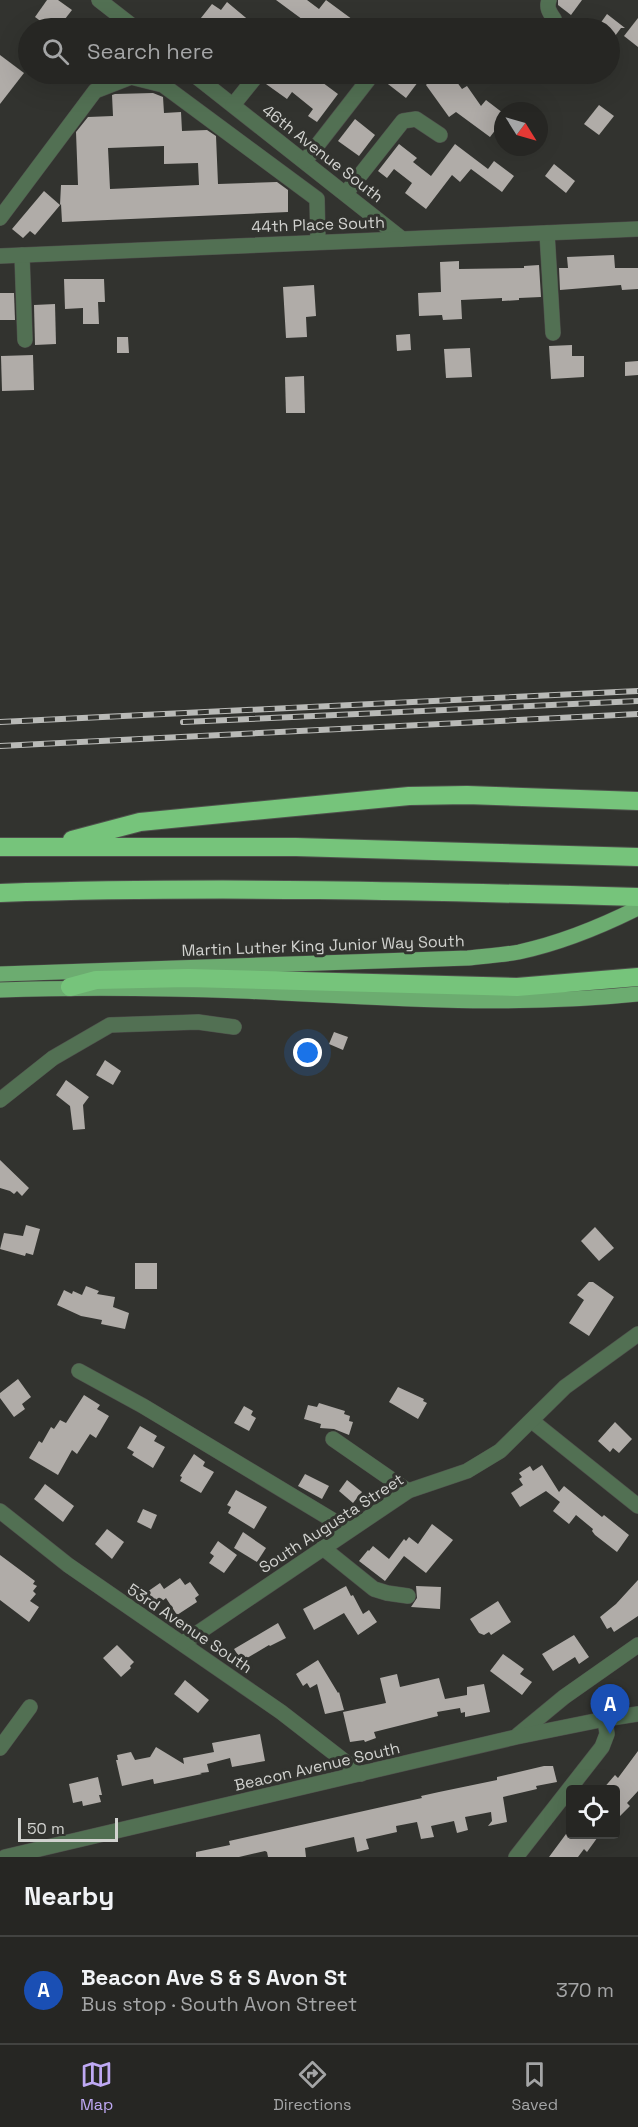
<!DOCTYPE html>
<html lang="en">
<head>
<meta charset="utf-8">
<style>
  :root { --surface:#262623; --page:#2e2e2b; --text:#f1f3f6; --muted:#a4a5a6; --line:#424341; --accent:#bfa9f4 }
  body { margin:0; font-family:"Space Grotesk",sans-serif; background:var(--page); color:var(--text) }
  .controls { position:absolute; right:18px; bottom:18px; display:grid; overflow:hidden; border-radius:6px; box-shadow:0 6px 24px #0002 }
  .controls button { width:54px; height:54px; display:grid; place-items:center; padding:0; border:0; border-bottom:2px solid var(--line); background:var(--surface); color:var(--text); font:30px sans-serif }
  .compass { position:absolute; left:494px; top:102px; width:54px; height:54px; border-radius:50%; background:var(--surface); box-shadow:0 6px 24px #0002; rotate:127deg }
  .scale { position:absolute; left:18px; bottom:15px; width:100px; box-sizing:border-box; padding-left:6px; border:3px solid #d1d2cf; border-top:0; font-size:16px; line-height:21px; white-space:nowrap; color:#d1d2cf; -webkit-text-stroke:4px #32332f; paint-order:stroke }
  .you { position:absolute; left:308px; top:1053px; width:21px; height:21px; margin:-15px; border:4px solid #fff; border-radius:50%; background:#1a73e8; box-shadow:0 0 0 9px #1a73e833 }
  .badge { display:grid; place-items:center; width:39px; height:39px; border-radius:50%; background:var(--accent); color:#fff; font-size:20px; font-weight:700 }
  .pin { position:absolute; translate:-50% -50px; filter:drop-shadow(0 2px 3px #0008) }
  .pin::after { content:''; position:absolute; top:32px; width:21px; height:18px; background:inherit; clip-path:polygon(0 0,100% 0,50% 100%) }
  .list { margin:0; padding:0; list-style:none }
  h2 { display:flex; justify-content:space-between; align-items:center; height:78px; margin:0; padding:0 24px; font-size:26px }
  h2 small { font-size:20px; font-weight:400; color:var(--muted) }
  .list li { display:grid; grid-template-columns:39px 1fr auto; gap:18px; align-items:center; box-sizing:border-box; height:108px; padding:0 24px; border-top:2px solid var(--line) }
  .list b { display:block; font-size:22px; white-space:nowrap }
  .list p { margin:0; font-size:20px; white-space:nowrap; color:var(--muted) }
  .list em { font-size:20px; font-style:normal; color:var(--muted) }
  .icon { flex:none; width:33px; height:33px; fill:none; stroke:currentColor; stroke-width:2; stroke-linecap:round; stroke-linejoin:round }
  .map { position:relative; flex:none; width:638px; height:1857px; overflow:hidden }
  .search { position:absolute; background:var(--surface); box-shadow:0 6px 24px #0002; left:18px; right:18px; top:18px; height:66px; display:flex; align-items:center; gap:15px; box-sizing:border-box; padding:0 21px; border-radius:33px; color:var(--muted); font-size:22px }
  .sheet { height:186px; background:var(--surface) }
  nav { display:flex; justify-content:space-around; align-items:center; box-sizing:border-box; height:84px; border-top:2px solid var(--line); background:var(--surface); font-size:16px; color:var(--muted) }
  nav a { display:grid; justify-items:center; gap:3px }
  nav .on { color:var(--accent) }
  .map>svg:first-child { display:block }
  .building { fill:#b0aca8; fill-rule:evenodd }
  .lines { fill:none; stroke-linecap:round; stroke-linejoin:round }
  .minor-casing { stroke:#4f504c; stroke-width:16 }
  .major-casing { stroke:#4f504c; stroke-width:16 }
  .highway-casing { stroke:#4f504c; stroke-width:20 }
  .minor { stroke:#527053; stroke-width:15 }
  .major { stroke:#6cac70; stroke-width:15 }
  .highway { stroke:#76c47b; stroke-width:18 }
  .rail-casing { stroke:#b9bab7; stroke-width:6 }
  .rail { stroke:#32332f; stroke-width:4; stroke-dasharray:11; stroke-linecap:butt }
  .labels { text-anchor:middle; stroke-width:6; stroke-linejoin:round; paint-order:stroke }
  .street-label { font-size:16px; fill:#d1d2cf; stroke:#32332f }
</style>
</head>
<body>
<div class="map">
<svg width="638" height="1857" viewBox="0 0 638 1857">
  <rect width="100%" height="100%" fill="#32332f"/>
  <g class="building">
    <path d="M47,0h11l14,10 -14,18h-8l-15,-11z"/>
    <path d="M276,0h31l12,9 7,-9 38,28h-36l-5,-4 -3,4h-6z"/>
    <path d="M558,0h24l-11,15 -13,-10z"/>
    <path d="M227,2l31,26h-65l19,-24 9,6z"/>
    <path d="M607,14l18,14h-4l-12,16v-16h-12z"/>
    <path d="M638,18v29l-14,-11z"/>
    <path d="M0,55l24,18 -24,31z"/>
    <path d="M274,74h37l27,20 -21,28 -9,-6 5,-7 -21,-17 -5,7 -21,-15z"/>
    <path d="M375,74h49l-18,24z"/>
    <path d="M435,74h16l11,15 5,-3 14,20 5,-6 17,13v7l-13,17 -34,-25 -7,5 -23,-32z"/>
    <path d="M153,93l10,4 1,16 17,-1 1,19 25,-1 9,6 2,48 59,-2 11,8v22l-226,10 -1,-18 -26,31 -5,-4 -7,7 -11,-9 32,-38 16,14 1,-20h17l-2,-53 12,-15 25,-1 -1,-21 3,-1zM164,146v18l34,-1 1,22 -89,4 -2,-41z"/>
    <path d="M599,105l15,11 -15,19 -15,-11z"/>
    <path d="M355,119l20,16 -16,21 -21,-15z"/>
    <path d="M399,144l18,14 -4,4 18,14 24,-32 33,25 6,-8 20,15 -12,16 -31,-23 -11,13 -8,-7 -26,34 -21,-16 7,-10 -18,-14 -7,9 -9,-7z"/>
    <path d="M554,164l21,17 -9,12 -21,-17z"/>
    <path d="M614,255l1,13h23v21l-16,1 -1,-5 -61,5 -1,-22h9l-1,-11z"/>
    <path d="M459,261v8l65,-1v-2l15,-1 2,32 -22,1v2l-17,1v-3l-41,2 1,19 -19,1 -1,-5 -23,1 -1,-23 23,-1 -1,-30z"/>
    <path d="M64,279h40l1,23h-7l1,22h-16v-16l-18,1z"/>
    <path d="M314,285l2,31 -10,1 1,20 -21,1 -3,-51z"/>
    <path d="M0,293h14l1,27h-15z"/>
    <path d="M55,304l1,40 -21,1 -1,-40z"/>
    <path d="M410,334l1,16 -14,1 -1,-16z"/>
    <path d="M117,337h11l1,16h-12z"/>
    <path d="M572,345v11h12v21l-33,2 -2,-33z"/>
    <path d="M470,348l2,29 -26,1 -2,-29z"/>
    <path d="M33,355l1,35 -32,1 -1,-35z"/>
    <path d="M638,361v14l-13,1v-14z"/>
    <path d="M304,376l1,37h-19l-1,-36z"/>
    <path d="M334,1032l14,5 -5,13 -14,-6z"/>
    <path d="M105,1060l16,11 -8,14 -17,-10z"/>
    <path d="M66,1080l23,17 -6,8 2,24 -12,1 -3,-24 -14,-11z"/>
    <path d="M0,1160l29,28 -7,8 -5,-5 -3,3 -4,-3 -10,-3z"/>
    <path d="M26,1225l14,4 -7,26 -7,-2 -1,3 -25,-7 4,-16 19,3z"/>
    <path d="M595,1227l19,21 -15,13 -18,-20z"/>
    <rect x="135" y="1263" width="22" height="26"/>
    <path d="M589,1282h4l21,15 -25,39 -20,-13 15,-23 -7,-5z"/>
    <path d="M86,1286l13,5 -2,3 18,3 -2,10 16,6 -4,16 -24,-5 1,-4 -21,-4 -24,-11 7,-15 8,4 1,-3 9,4z"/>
    <path d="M18,1379l13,18 -9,7 3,5 -11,8 -14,-19v-5z"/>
    <path d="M398,1387l26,12 -1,2 4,2 -9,16 -29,-17z"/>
    <path d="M84,1395l16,10 -3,4 12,7 -13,22 -6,-4 -13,20 -5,-4 -14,25 -29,-17 10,-17 3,2 9,-16 3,2 6,-9 6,3z"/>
    <path d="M319,1403l26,8 -1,3 6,2 -1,5 4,1 -4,13 -15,-6 -14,-1 1,-4 -17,-5 4,-14 9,2z"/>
    <path d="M244,1406l9,5 -2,4 5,3 -7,13 -15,-8z"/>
    <path d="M615,1422l17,17 -13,14 -6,-5 -3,4 -12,-11z"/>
    <path d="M140,1426l17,10 -3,5 11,6 -12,21 -21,-13 2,-3 -7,-4z"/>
    <path d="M194,1454l11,8 -2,4 11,6 -13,21 -21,-12 2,-4 -2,-1z"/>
    <path d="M542,1465l17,27 5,-6 38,31 2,-2 25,20 -12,17 -22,-17 -3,-4 1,-2 -17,-14 -7,9 -16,-13 7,-9 -14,-11 -26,16 -9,-14 12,-8 -4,-6 3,-2 -3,-4 11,-7 3,5z"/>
    <path d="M305,1474l24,12 -7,13 -24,-13z"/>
    <path d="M347,1480l15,12 -9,11 -14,-12z"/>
    <path d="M45,1484l29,22 -11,16 -29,-23z"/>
    <path d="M236,1490l31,17 -13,22 -26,-16 3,-6 -4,-2z"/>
    <path d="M143,1509l14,6 -6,14 -14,-7z"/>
    <path d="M432,1524l21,16 -27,33 -22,-17 -19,25 -26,-20 9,-11 1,1 4,-5 16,13 15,-20 2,2 3,-4 9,7z"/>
    <path d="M107,1529l17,13 -12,17 -17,-15z"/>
    <path d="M243,1532l23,16 -9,14 -23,-14z"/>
    <path d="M218,1541l19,14 -13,18 -15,-10 5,-7 -4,-3z"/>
    <path d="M0,1555l35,26 -2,3 4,2 -4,5 3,3 -6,7 9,6 -10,15 -29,-22z"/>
    <path d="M180,1578l5,7 5,-3 9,13 -4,3 2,4 -20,13 -11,-17 -10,8 -9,-14 13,-9 4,6z"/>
    <path d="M638,1580v36l-24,16 -3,-5 -4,2 -7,-12 16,-13z"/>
    <path d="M346,1586l5,10 2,-1 10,19 6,-4 8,12 -19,13 -14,-22 -30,17 -11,-21z"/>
    <path d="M416,1586l25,1 -1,22 -29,-2 6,-9z"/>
    <path d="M498,1601l13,21 -20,13 -2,-3 -5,3 -5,-2 -9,-14z"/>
    <path d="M278,1623l8,15 -16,8 -1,-1 -27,16 -8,-12z"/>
    <path d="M574,1635l15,22 -10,7 -4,-7 -22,14 -11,-17z"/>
    <path d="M117,1645l17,17 -4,4 1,2 -10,9 -18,-19z"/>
    <path d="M503,1654l21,15 -4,5 12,8 -10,13 -32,-24z"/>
    <path d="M318,1660l20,33 1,-1 5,18 -19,4 -8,-30 -7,4 -3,-5 -4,3 -7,-12z"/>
    <path d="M397,1674l3,13 39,-9 6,21 22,-4v-8l17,-3 6,28 -25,5v-5l-4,1 -1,-5 -23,4 1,4 -64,16 2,6 -11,4 -1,-2 -14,2 -7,-30 43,-9 -6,-25z"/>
    <path d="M185,1680l24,20 -11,13 -24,-19z"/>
    <path d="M260,1734l5,27 -33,6 -2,-9 -23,6 2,8 -9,1 2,1 -48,10 -1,-5 -31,7 -6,-26h2l-1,-5 14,-3 4,8 15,-3 6,-10 28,17 -1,-6 31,-6 -2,-9z"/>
    <path d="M638,1751v40l-11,12 3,3 -15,15v-31h-13l13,-15 3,3z"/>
    <path d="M544,1766h9l4,16 -21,4 1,3 -34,8 4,25 -19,4 4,-5 -1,-9 -26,5 3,13 -11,3 -3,-12 -23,5 3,11 -13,2 -4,-17 -21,4 1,6 -31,7 3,10 -12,3 -3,-15 -49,11 1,9h-38l-1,-5 -2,-1 -26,6h-43v-5l34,-7 -1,-4 193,-43 -1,-2 18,-4 58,-12v-3z"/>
    <path d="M98,1777l4,18h-3l2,7 -18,4 -1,-5 -9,2 -4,-19z"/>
    <path d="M566,1834h34l-13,18 -3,-3 -6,8h-29z"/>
  </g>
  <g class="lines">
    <g class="minor-casing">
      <g id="minor">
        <path d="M99,0l36,28"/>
        <path d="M549,0c-3,8 1,13 5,19"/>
        <path d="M193,74l209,165"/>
        <path d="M233,105l25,-31"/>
        <path d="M305,161l63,-81"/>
        <path d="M346,193l57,-72 13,-2 24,16"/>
        <path d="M0,218l95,-127 36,-14 32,8 154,114 1,43"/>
        <path d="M547,233l6,100"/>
        <path d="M22,255l3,85"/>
        <path d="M0,256l638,-27"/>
        <path d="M0,1100l53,-42 57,-33 88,-3 36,5"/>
        <path d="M79,1371l64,35 206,124"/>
        <path d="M532,1421l106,85"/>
        <path d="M333,1439l75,52"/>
        <path d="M0,1511l68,54 213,147 80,62"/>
        <path d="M323,1548l51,41 13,4 21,3"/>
        <path d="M183,1643l225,-152 59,-20 33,-20 65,-64 73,-53"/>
        <path d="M518,1735l46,-38 74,-52"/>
        <path d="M0,1748l30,-41"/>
        <path d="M5,1857l511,-120 89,-18 33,-5"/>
        <path d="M516,1857l86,-110 5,-13 -2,-15"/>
      </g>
    </g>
    <g class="major-casing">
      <g id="major">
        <path d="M0,974l468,-16c17,-2 35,-3 51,-6 42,-9 81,-25 119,-44"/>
        <path d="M0,990c80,-3 161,-2 242,1 132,6 264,17 396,3"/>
      </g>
    </g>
    <g class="highway-casing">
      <g id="highway">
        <path d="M72,840l68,-18 269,-26 58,-1 171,6"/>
        <path d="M0,847h296l342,10"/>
        <path d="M0,893c213,-7 425,-2 638,4"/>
        <path d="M70,987l26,-7 92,-2 329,9 121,-10"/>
      </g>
    </g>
    <use href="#minor" class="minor"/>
    <use href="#major" class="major"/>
    <use href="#highway" class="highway"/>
    <g class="rail-casing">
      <g id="rail">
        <path d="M0,722l638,-31"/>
        <path d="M183,722l455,-21"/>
        <path d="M0,746l638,-32"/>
      </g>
    </g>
    <use href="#rail" class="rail"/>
  </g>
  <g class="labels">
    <g class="street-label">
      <text transform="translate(323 153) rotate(38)" y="6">46th Avenue South</text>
      <text transform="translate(318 224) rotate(-2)" y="6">44th Place South</text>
      <text transform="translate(323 945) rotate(-2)" y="6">Martin Luther King Junior Way South</text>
      <text transform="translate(331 1523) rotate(-33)" y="6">South Augusta Street</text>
      <text transform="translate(190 1628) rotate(34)" y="6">53rd Avenue South</text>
      <text transform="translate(317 1766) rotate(-13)" y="6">Beacon Avenue South</text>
    </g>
  </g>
</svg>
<div class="controls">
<button><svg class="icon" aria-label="locate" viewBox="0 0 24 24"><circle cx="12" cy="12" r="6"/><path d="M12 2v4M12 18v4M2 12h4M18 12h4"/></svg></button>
</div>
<svg class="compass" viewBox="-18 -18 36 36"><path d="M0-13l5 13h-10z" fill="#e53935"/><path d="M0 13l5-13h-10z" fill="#a4a5a6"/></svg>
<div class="scale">50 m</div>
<div class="you"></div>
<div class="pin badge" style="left:610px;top:1734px;background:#1a4fb4">A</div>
<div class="search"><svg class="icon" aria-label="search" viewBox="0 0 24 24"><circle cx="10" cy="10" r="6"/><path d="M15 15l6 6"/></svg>Search here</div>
</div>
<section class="sheet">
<h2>Nearby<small></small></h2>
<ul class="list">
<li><span class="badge" style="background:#1a4fb4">A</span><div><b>Beacon Ave S &amp; S Avon St</b><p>Bus stop · South Avon Street</p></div><em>370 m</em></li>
</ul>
</section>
<nav>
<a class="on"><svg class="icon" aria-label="map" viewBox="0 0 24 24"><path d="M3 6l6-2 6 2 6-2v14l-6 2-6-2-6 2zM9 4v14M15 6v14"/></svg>Map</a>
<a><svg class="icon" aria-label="directions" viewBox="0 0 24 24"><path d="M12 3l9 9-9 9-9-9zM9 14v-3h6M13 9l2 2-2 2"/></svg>Directions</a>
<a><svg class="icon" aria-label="saved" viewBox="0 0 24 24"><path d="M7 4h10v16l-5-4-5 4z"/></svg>Saved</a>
</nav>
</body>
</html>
